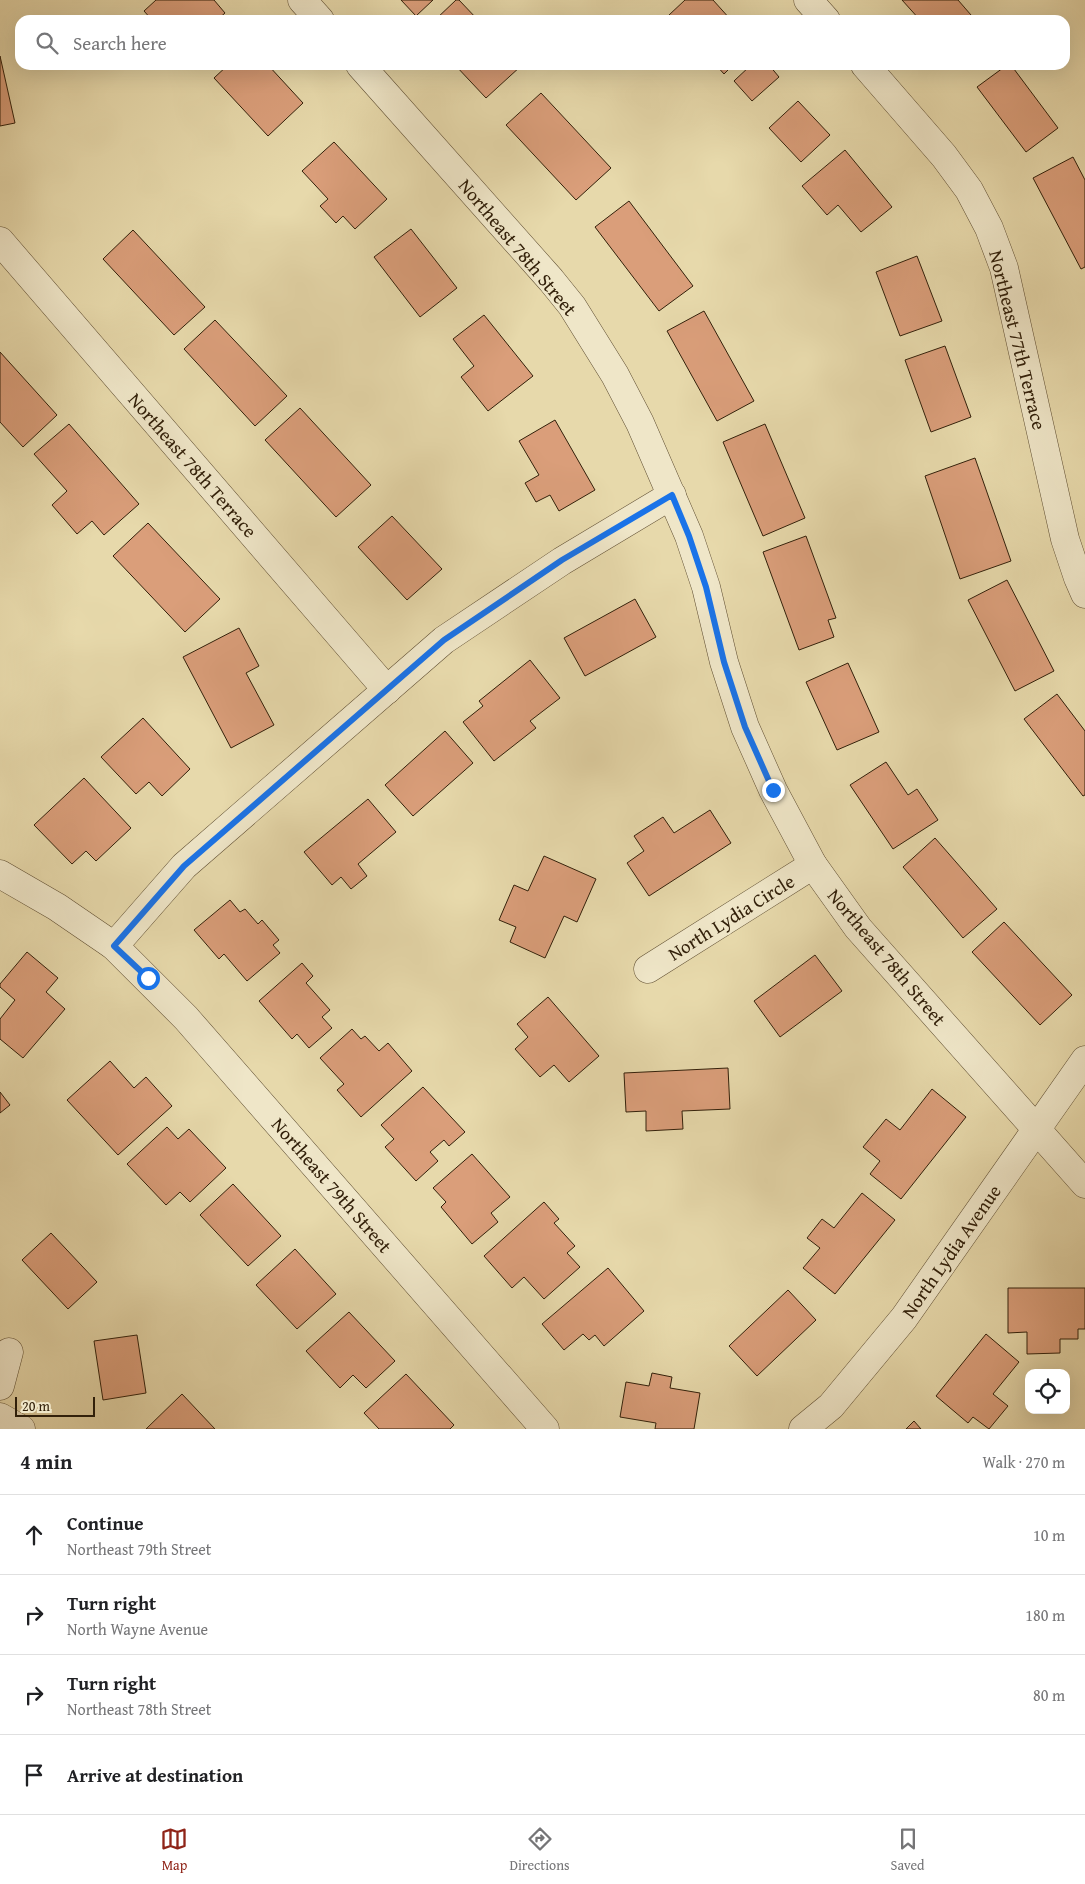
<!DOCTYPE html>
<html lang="en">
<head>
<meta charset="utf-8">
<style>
  :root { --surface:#fff; --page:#f6f6f6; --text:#202124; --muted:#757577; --line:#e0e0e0; --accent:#8f2418 }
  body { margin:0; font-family:"Gentium Book Plus",serif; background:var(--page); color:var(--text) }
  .controls { position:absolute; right:15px; bottom:15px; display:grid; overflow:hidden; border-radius:10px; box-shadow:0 5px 20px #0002 }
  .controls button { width:45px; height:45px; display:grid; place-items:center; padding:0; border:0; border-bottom:1px solid var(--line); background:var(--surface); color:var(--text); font:25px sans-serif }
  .scale { position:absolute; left:15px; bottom:12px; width:80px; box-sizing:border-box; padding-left:5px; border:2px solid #32200a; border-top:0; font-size:14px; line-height:18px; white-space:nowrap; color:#32200a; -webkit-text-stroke:4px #efe6c8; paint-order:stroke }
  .stop { position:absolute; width:15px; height:15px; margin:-11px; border:4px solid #1a73e8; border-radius:50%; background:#fff }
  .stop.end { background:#1a73e8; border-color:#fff; box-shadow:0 1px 5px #0008 }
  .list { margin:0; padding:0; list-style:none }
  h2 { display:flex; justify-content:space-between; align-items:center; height:65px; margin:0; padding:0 20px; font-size:21px }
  h2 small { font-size:16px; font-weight:400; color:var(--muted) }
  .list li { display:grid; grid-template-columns:32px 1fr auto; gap:15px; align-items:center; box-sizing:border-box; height:80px; padding:0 20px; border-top:1px solid var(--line) }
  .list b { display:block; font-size:19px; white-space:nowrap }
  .list p { margin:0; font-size:16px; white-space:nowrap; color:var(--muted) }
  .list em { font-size:16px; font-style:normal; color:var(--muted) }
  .icon { flex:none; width:28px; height:28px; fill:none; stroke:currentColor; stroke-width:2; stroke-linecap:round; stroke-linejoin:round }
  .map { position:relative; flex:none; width:1085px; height:1429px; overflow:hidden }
  .search { position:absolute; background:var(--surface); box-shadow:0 5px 20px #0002; left:15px; right:15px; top:15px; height:55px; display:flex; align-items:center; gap:12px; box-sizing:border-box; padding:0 18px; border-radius:15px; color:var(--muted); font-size:19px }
  .sheet { height:385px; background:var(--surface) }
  nav { display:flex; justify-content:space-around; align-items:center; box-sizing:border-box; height:70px; border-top:1px solid var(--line); background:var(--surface); font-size:14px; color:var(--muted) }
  nav a { display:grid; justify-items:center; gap:2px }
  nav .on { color:var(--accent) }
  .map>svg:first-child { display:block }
  .building { fill:#da9e7a; stroke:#32200a }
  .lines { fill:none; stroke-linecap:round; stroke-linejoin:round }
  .minor-casing { stroke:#5f4e32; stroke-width:29 }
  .minor { stroke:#efe6c8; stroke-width:28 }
  .route { stroke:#1a73e8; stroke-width:6 }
  .labels { text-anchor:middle; stroke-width:4.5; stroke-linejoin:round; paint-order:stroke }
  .street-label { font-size:19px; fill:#32200a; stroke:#efe6c8 }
</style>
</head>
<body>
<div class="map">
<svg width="1085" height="1429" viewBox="0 0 1085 1429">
  <rect width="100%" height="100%" fill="#e7d9ab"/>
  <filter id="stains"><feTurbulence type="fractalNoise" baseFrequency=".004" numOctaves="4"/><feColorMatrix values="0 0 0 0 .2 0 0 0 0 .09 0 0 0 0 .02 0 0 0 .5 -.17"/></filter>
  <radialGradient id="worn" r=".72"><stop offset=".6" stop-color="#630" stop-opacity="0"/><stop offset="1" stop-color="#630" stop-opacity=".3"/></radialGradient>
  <g class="building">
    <path d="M156,0h58l11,13 -8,7h-65l-8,-9z"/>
    <path d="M401,0h32l-17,16z"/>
    <path d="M456,0h3l19,20h-43z"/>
    <path d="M685,0h28l18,20h-57l-5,-5z"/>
    <path d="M902,0h56l13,15 -5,5h-46z"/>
    <path d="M0,56l15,67 -15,3z"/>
    <path d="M228,65h40l35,38 -35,33 -54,-58z"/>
    <path d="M455,65h65l1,1 -35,32z"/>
    <path d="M716,65h17l-9,9z"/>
    <path d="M751,65h18l10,12 -27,24 -18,-20z"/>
    <path d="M1007,65h4l47,63 -32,24 -49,-65z"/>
    <path d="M541,93l70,75 -35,32 -70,-75z"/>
    <path d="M798,101l32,34 -29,27 -32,-34z"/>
    <path d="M334,142l53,57 -32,30 -12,-13 -7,7 -16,-17 8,-7 -26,-28z"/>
    <path d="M845,150l47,57 -31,25 -23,-27 -11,10 -25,-29z"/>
    <path d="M1073,157l12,23v87l-4,2 -48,-91z"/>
    <path d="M629,201l64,85 -34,25 -64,-84z"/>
    <path d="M411,229l46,59 -37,29 -46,-60z"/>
    <path d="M133,230l72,77 -31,28 -71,-76z"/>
    <path d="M917,256l25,65 -42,15 -24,-64z"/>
    <path d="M704,311l50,90 -37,20 -50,-90z"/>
    <path d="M484,315l49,61 -45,35 -27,-34 13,-11 -21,-27z"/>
    <path d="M215,320l72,76 -32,30 -71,-77z"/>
    <path d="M945,346l26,71 -40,15 -26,-72z"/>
    <path d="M0,352l57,63 -34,32 -23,-25z"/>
    <path d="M300,408l71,77 -35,32 -71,-77z"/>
    <path d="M555,420l40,70 -36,21 -9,-16 -14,7 -11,-19 14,-8 -20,-34z"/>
    <path d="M69,424l70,80 -35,31 -12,-14 -15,13 -25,-29 15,-14 -33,-37z"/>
    <path d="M765,424l40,94 -42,18 -40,-94z"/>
    <path d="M975,458l36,103 -51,18 -35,-103z"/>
    <path d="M392,516l50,53 -35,31 -49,-53z"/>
    <path d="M148,523l72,76 -35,33 -72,-76z"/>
    <path d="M806,536l30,82 -8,2 6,17 -35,13 -36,-98z"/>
    <path d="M1007,580l47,91 -39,20 -47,-91z"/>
    <path d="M635,599l21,38 -71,39 -21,-38z"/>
    <path d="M239,628l20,38 -13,7 28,52 -43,23 -48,-91z"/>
    <path d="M530,660l30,38 -30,23 6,7 -42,33 -31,-39 20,-16 -4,-5z"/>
    <path d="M848,663l31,69 -42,18 -31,-68z"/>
    <path d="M1057,694l28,37v64l-2,1 -59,-77z"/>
    <path d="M143,718l47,51 -28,27 -13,-14 -13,12 -35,-37z"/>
    <path d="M445,731l28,32 -60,53 -28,-31z"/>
    <path d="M886,762l22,33 9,-6 21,31 -45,29 -43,-64z"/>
    <path d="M84,778l47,50 -35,33 -10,-10 -14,13 -38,-39z"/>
    <path d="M368,799l28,33 -38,32 9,12 -16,13 -10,-12 -9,8 -28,-33z"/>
    <path d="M710,810l21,33 -82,53 -22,-33 17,-12 -10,-15 29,-19 11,16z"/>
    <path d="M935,838l62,71 -34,29 -60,-71z"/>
    <path d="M544,856l52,23 -19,43 -13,-6 -19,42 -35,-16 6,-15 -17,-7 15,-35 14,6z"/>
    <path d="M230,900l10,12 5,-3 13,15 4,-4 17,20 -6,5 7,8 -33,28 -23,-27 -5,5 -25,-29z"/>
    <path d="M1004,922l68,73 -32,30 -68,-73z"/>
    <path d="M27,952l31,26 -12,14 19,17 -42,49 -23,-19v-20l15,-19 -15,-13v-3z"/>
    <path d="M815,955l27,36 -62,46 -26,-36z"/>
    <path d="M302,963l11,13 -7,7 24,27 -8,7 10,11 -23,20 -12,-14 -5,5 -33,-38z"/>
    <path d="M548,997l51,59 -30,26 -15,-17 -14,12 -25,-28 13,-12 -11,-13z"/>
    <path d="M352,1029l9,10 4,-3 14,15 9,-8 24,28 -51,46 -24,-27 7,-6 -24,-26z"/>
    <path d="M110,1061l24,27 12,-11 26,29 -54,49 -51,-55z"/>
    <path d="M728,1068l2,41 -48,2 1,18 -37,2v-20l-20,1 -2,-39z"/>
    <path d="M423,1087l42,45 -16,14 -5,-6 -14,12 8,9 -22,20 -31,-34 9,-8 -13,-14z"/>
    <path d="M932,1089l34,28 -65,82 -31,-25 10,-13 -17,-14 23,-28 14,11z"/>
    <path d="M0,1092l10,13 -10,8z"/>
    <path d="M167,1127l11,12 11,-10 37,39 -36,34 -10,-10 -14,13 -39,-41z"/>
    <path d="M472,1154l38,43 -19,16 7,9 -26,22 -31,-37 5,-5 -13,-14z"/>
    <path d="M233,1184l48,52 -33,30 -48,-51z"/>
    <path d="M862,1193l33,27 -60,74 -32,-26 17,-20 -13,-10 15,-19 12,9z"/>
    <path d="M544,1202l15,17 -5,4 21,23 -8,7 13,14 -36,32 -20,-22 -12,11 -28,-32z"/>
    <path d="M51,1233l46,49 -29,27 -46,-49z"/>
    <path d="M295,1249l41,45 -39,35 -41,-44z"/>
    <path d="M608,1268l36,43 -40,35 -9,-11 -6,5 -6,-6 -19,16 -22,-26z"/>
    <path d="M1008,1288h77v41h-7v10h-18v14l-33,1v-22l-19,1z"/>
    <path d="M788,1290l28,30 -59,56 -28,-30z"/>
    <path d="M349,1312l46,49 -29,27 -13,-13 -13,13 -34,-37z"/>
    <path d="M986,1334l33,28 -26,32 15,12 -19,23 -16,-12 -5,6 -32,-27z"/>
    <path d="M137,1335l9,58 -43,7 -9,-59z"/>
    <path d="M652,1373l20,4 -2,11 30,5 -6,36h-39l1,-6 -36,-6 6,-35 23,4z"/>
    <path d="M406,1374l48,51 -4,4h-71l-15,-16z"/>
    <path d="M182,1394l33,35h-69z"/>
    <path d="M914,1421l7,8h-15z"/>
  </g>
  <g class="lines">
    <g class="minor-casing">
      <g id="minor">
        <path d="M302,0l18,20"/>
        <path d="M808,0l18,20"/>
        <path d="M360,65l191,215 21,26 43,69 25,48 49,113 17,51 18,75 21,65 28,63 40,75 45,63 227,256"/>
        <path d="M865,65l79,91 25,34 20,38 15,40 61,271 13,39 7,16"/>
        <path d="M0,241l387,449"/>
        <path d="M0,874l57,33 57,39 72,72 359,411"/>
        <path d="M114,946l70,-80 260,-226 118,-79 110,-66"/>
        <path d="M648,969l165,-104"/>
        <path d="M0,1386l9,-34"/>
        <path d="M0,1417l21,12"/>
        <path d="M803,1429l28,-23 73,-88 181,-258"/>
      </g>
    </g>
    <use href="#minor" class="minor"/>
  </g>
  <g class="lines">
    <path class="route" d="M148,978l-34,-32 70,-80 260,-226 118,-80 110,-65 17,41 17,51 18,75 21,65 28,63"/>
  </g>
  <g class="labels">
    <g class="street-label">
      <text transform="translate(518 247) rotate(50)" y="7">Northeast 78th Street</text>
      <text transform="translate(1018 340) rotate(76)" y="7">Northeast 77th Terrace</text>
      <text transform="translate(193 465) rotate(49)" y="7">Northeast 78th Terrace</text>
      <text transform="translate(731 917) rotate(-32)" y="7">North Lydia Circle</text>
      <text transform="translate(887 957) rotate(50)" y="7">Northeast 78th Street</text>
      <text transform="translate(332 1185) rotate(49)" y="7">Northeast 79th Street</text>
      <text transform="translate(951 1251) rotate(-55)" y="7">North Lydia Avenue</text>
    </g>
  </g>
  <rect width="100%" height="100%" filter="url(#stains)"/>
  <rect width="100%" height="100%" fill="url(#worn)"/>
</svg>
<div class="controls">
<button><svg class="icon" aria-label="locate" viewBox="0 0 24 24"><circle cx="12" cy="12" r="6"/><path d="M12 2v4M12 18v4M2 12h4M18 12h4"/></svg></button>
</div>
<div class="scale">20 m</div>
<div class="stop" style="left:148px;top:978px"></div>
<div class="stop end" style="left:773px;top:790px"></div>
<div class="search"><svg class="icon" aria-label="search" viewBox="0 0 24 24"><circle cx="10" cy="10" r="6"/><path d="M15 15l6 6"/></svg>Search here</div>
</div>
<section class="sheet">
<h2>4 min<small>Walk · 270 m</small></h2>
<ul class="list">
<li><svg class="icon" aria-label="ahead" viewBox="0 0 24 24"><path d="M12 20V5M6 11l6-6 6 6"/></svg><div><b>Continue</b><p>Northeast 79th Street</p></div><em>10 m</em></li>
<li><svg class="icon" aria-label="right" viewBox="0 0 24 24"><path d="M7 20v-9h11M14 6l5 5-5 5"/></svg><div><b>Turn right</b><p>North Wayne Avenue</p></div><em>180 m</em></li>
<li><svg class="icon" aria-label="right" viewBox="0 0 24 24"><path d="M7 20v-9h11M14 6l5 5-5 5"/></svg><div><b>Turn right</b><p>Northeast 78th Street</p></div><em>80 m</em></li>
<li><svg class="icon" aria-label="arrive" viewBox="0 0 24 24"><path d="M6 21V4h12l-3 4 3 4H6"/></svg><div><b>Arrive at destination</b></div></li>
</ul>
</section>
<nav>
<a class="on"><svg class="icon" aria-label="map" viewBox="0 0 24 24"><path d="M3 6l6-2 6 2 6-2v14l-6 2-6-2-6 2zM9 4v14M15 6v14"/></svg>Map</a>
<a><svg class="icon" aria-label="directions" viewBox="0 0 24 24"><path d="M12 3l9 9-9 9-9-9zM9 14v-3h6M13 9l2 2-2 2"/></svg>Directions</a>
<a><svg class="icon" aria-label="saved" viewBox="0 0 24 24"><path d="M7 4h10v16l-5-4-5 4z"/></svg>Saved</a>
</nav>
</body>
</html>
